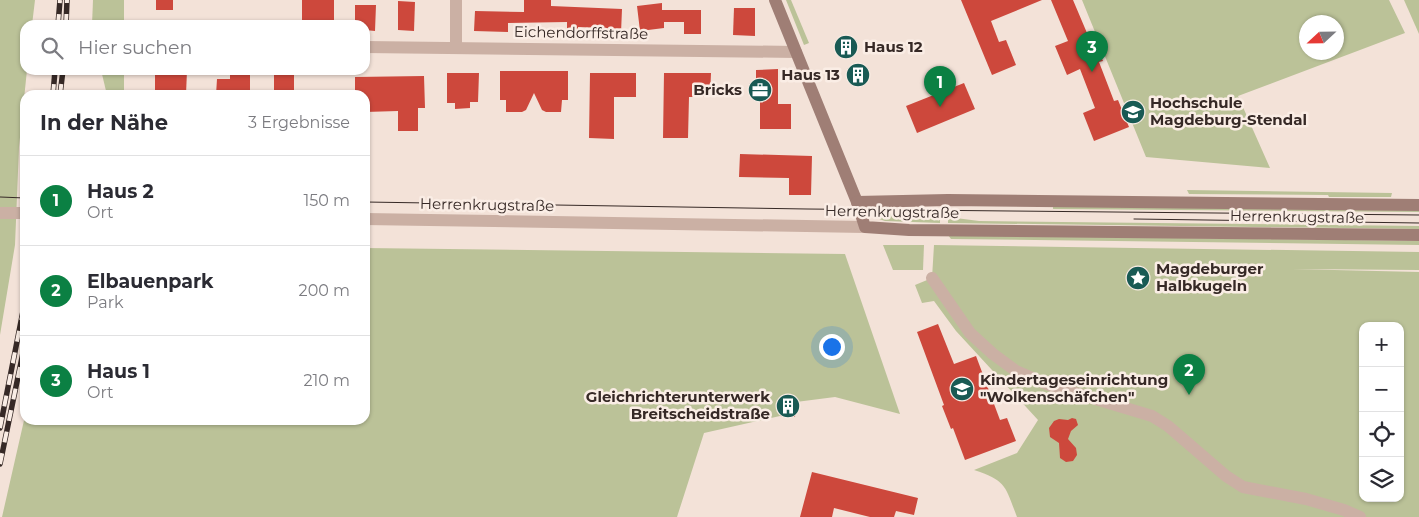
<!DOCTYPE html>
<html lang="de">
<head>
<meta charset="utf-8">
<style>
  :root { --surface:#fff; --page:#f7f7f7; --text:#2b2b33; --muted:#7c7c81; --line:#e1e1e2; --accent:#0b8043 }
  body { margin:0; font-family:Montserrat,sans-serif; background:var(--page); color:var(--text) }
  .controls { position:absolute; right:15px; bottom:15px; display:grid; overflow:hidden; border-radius:10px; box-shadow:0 1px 4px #0004 }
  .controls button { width:45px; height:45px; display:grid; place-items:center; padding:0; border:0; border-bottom:1px solid var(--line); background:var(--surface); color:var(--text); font:25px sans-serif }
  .compass { position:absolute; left:1299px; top:15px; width:45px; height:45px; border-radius:50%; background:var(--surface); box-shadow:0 1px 4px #0004; rotate:248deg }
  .you { position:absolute; left:831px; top:346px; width:18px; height:18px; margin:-12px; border:4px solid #fff; border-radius:50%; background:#1a73e8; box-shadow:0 0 0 8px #1a73e833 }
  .badge { display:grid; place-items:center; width:32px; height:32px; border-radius:50%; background:var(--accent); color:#fff; font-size:16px; font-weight:700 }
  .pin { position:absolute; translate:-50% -41px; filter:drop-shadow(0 1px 2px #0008) }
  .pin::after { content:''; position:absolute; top:26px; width:18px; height:15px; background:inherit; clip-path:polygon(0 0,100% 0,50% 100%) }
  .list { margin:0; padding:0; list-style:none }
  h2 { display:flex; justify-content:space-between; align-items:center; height:65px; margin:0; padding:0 20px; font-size:21px }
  h2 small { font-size:16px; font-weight:400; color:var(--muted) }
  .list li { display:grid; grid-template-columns:32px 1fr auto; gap:15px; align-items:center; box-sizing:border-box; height:90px; padding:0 20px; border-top:1px solid var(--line) }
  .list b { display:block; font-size:19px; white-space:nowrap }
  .list p { margin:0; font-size:16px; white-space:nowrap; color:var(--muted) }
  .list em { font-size:16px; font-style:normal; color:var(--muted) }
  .icon { flex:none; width:28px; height:28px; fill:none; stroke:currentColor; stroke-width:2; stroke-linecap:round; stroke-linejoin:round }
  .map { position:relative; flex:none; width:1419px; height:517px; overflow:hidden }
  .search { position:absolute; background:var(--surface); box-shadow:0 1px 4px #0004; left:20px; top:20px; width:350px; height:55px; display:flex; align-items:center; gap:12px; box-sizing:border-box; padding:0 18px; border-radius:15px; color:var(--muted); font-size:19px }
  .panel { position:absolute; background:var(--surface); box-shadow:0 1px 4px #0004; left:20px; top:90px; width:350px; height:335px; border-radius:15px }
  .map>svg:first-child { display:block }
  .green { fill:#bbc298; fill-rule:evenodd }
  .building { fill:#cd483c }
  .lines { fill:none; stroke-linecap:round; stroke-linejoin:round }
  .street { stroke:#cbb0a4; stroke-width:12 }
  .secondary { stroke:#9f7e75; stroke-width:12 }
  .tram { stroke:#362926; stroke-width:1 }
  .rail-casing { stroke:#362926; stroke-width:5.5 }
  .rail { stroke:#faede5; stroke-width:4; stroke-dasharray:11; stroke-linecap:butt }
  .labels { text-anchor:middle; stroke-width:5; stroke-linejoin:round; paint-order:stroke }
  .street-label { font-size:15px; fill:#362926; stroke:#faede5 }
  .poi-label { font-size:15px; font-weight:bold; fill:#362926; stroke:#faede5; text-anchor:start }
</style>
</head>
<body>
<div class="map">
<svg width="1419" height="517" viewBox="0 0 1419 517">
  <rect width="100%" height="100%" fill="#f3e2d8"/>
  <g class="green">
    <path d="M0,0h35l-3,25h-7v45h2l-8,77 -4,98 -15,90z"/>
    <path d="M93,0h31v25h-32z"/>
    <path d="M786,0h5l18,43 -5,2z"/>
    <path d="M1082,0h307l16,33 -167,63 32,72 -124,-11zM1306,22h30v30h-30z"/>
    <path d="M1404,0h15v34z"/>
    <path d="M101,70h23v25h-17z"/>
    <path d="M1187,190l205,3 -1,4h-62l-1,-2 -139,-1z"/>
    <path d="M1053,206l366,4v2l-366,-3z"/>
    <path d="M877,213l63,3v7l-55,-2 -6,-2z"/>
    <path d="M948,217l31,4 440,5v3l-471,-6z"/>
    <path d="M948,235l471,6v4l-468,-6z"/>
    <path d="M883,245h41l-1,25h-30z"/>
    <path d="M934,245l485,7v18l-127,-1 127,3v245h-402c-12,-31 -10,-36 -43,-47l43,-17 21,-33 -82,-89 -22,-30 -12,2 -7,-18 17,-7zM1363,326h37v172h-37z"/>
    <path d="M365,248l480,6 55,160 -65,-17 -39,5 -16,-1v15l-76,17 -27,84h-675l23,-101v4h340z"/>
  </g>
  <g class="building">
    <rect x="156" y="0" width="17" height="10"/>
    <rect x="302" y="0" width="32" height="25"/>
    <path d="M524,0h27v6l71,3 -1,24h-16v-5l-27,-1v6h-11v-11l-59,1v9l-34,-1 1,-20 49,1z"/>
    <path d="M961,0h81l-51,21 8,21 7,-2 10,25 -24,10z"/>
    <path d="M1051,0h22l14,33 4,-2 12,30 -4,1 15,39 4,-1 11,27 -35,14 -11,-28 12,-5 -15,-39 -13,6 -12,-29 13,-5z"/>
    <path d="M398,1l17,1 -1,29 -16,-1z"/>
    <path d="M662,3v7h39v24h-17v-12h-20v6l-24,3 -3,-25z"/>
    <path d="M355,5h21l-1,26 -10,-1v-5h-10z"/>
    <path d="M734,8h21v28l-22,-1z"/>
    <path d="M849,39l5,11 -11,5 -5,-12z"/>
    <path d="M861,67l5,12 -11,4 -5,-11z"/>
    <path d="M778,69v35h13v25h-31v-37h-4v-22z"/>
    <path d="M155,70h32l-1,25h-31z"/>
    <path d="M500,71h68v29h-6l-1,12h-15l-4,-2 -8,-17 -8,17 -4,2h-16v-12h-6z"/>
    <path d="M230,72l20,1v19h-16v3h-18l1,-16h13z"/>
    <path d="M274,73h20v21l-20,-1z"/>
    <path d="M447,73h32l-1,29h-8v6l-15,1v-6h-8z"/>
    <path d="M590,73h46v24h-22v42l-25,-1z"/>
    <path d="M664,73h47l-1,24h-21l-1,41h-25z"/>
    <path d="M424,76l1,32h-7v23h-20v-20l-33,1v-17h-10v-18z"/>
    <path d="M964,83l11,26 -58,24 -11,-27z"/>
    <path d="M740,154l72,2 -1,39h-22v-17l-50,-1z"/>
    <path d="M938,324l16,40 22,-8 24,64 7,-2 9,23 -51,19 -12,-32 -2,1 -9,-23 2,-1 -27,-73z"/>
    <path d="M780,401l16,1 -1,15 -15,-1z"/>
    <path d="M1072,418l4,1 2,6 -7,6 -3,8 8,9 1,7 -4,6 -7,1 -6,-4 -1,-15 -9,-6 -1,-9 5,-7 5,-2 9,1z"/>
    <path d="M812,472l106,26 -4,17 -18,-4 -2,6h-24l-36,-9 -2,9h-32z"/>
  </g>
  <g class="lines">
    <g class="street">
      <path d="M365,47l431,5"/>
      <path d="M456,48v-48"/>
      <path d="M0,213h25"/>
      <path d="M365,219l500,8"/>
      <path d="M932,278l38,55 23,21 23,17 33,14 103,31 16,10 58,50 17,11 63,12 38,11 16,7"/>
    </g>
    <g class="secondary">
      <path d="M775,0l82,202 8,25 44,3 510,5"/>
      <path d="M857,202l91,-2 471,5"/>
    </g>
    <g class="tram">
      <path d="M0,197l25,1"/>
      <path d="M365,202l442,7 612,6"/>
      <path d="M1134,219l285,4"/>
    </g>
    <g class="rail-casing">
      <g id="rail">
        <path d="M58,25l2,-25"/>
        <path d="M66,25l1,-25"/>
        <path d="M53,95l2,-25"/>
        <path d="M60,95l3,-25"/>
        <path d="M0,428l25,-127"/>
        <path d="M0,464l25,-121"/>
      </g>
    </g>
    <use href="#rail" class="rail"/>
  </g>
  <defs>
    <g id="building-disc" transform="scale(1.25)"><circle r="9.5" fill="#195a54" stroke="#faede5"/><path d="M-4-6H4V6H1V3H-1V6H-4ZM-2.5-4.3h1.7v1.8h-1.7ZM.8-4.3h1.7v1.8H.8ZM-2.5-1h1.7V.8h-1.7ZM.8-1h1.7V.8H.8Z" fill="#fff"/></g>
    <g id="office-disc" transform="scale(1.25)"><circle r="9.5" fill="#195a54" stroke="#faede5"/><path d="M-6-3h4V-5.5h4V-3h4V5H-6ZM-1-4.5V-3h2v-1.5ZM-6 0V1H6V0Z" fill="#fff"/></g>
    <g id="university-disc" transform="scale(1.25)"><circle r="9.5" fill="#195a54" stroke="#faede5"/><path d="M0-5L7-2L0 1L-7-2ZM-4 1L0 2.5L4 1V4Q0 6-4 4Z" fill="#fff"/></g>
    <g id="sight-disc" transform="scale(1.25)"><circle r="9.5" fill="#195a54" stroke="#faede5"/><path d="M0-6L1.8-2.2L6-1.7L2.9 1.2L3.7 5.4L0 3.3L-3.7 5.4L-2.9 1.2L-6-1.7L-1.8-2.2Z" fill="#fff"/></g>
    <g id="school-disc" transform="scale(1.25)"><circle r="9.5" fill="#195a54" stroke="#faede5"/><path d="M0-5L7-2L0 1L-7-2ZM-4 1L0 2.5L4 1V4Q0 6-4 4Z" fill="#fff"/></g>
  </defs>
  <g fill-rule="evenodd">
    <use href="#building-disc" x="846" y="47"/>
    <use href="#building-disc" x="858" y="75"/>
    <use href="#office-disc" x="760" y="90"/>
    <use href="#university-disc" x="1133" y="112"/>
    <use href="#sight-disc" x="1138" y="278"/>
    <use href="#school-disc" x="962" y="389"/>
    <use href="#building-disc" x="788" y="406"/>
  </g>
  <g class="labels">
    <g class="street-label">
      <text transform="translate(581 33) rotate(1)" y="5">Eichendorffstraße</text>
      <text transform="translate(487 205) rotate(1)" y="5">Herrenkrugstraße</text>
      <text transform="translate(892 212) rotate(1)" y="5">Herrenkrugstraße</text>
      <text transform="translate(1297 217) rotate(1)" y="5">Herrenkrugstraße</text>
    </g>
    <g class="poi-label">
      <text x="864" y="52">Haus 12</text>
      <text x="840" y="80" text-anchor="end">Haus 13</text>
      <text x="742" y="95" text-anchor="end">Bricks</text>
      <text x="1150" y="108">Hochschule<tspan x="1150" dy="17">Magdeburg-Stendal</tspan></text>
      <text x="1156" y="274">Magdeburger<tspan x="1156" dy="17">Halbkugeln</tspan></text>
      <text x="980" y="385">Kindertageseinrichtung<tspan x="980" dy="17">"Wolkenschäfchen"</tspan></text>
      <text x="770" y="402" text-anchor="end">Gleichrichterunterwerk<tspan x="770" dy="17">Breitscheidstraße</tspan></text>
    </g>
  </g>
</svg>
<div class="controls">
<button>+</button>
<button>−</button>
<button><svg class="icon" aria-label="locate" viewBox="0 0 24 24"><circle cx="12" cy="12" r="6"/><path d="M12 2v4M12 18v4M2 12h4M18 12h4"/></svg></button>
<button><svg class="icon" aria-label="layers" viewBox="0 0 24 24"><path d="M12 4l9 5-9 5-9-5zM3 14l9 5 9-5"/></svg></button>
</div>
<svg class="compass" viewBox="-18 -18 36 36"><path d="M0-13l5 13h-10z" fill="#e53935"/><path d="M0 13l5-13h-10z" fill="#7c7c81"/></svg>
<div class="you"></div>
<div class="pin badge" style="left:940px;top:107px">1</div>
<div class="pin badge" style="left:1189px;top:395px">2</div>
<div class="pin badge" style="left:1092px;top:72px">3</div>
<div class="search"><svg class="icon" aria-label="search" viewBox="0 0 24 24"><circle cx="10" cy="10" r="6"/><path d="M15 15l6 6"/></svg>Hier suchen</div>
<section class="panel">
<h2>In der Nähe<small>3 Ergebnisse</small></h2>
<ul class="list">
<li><span class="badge">1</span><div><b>Haus 2</b><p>Ort</p></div><em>150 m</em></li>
<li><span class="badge">2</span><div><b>Elbauenpark</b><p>Park</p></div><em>200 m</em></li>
<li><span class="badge">3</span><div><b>Haus 1</b><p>Ort</p></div><em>210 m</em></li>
</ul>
</section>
</div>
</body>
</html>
